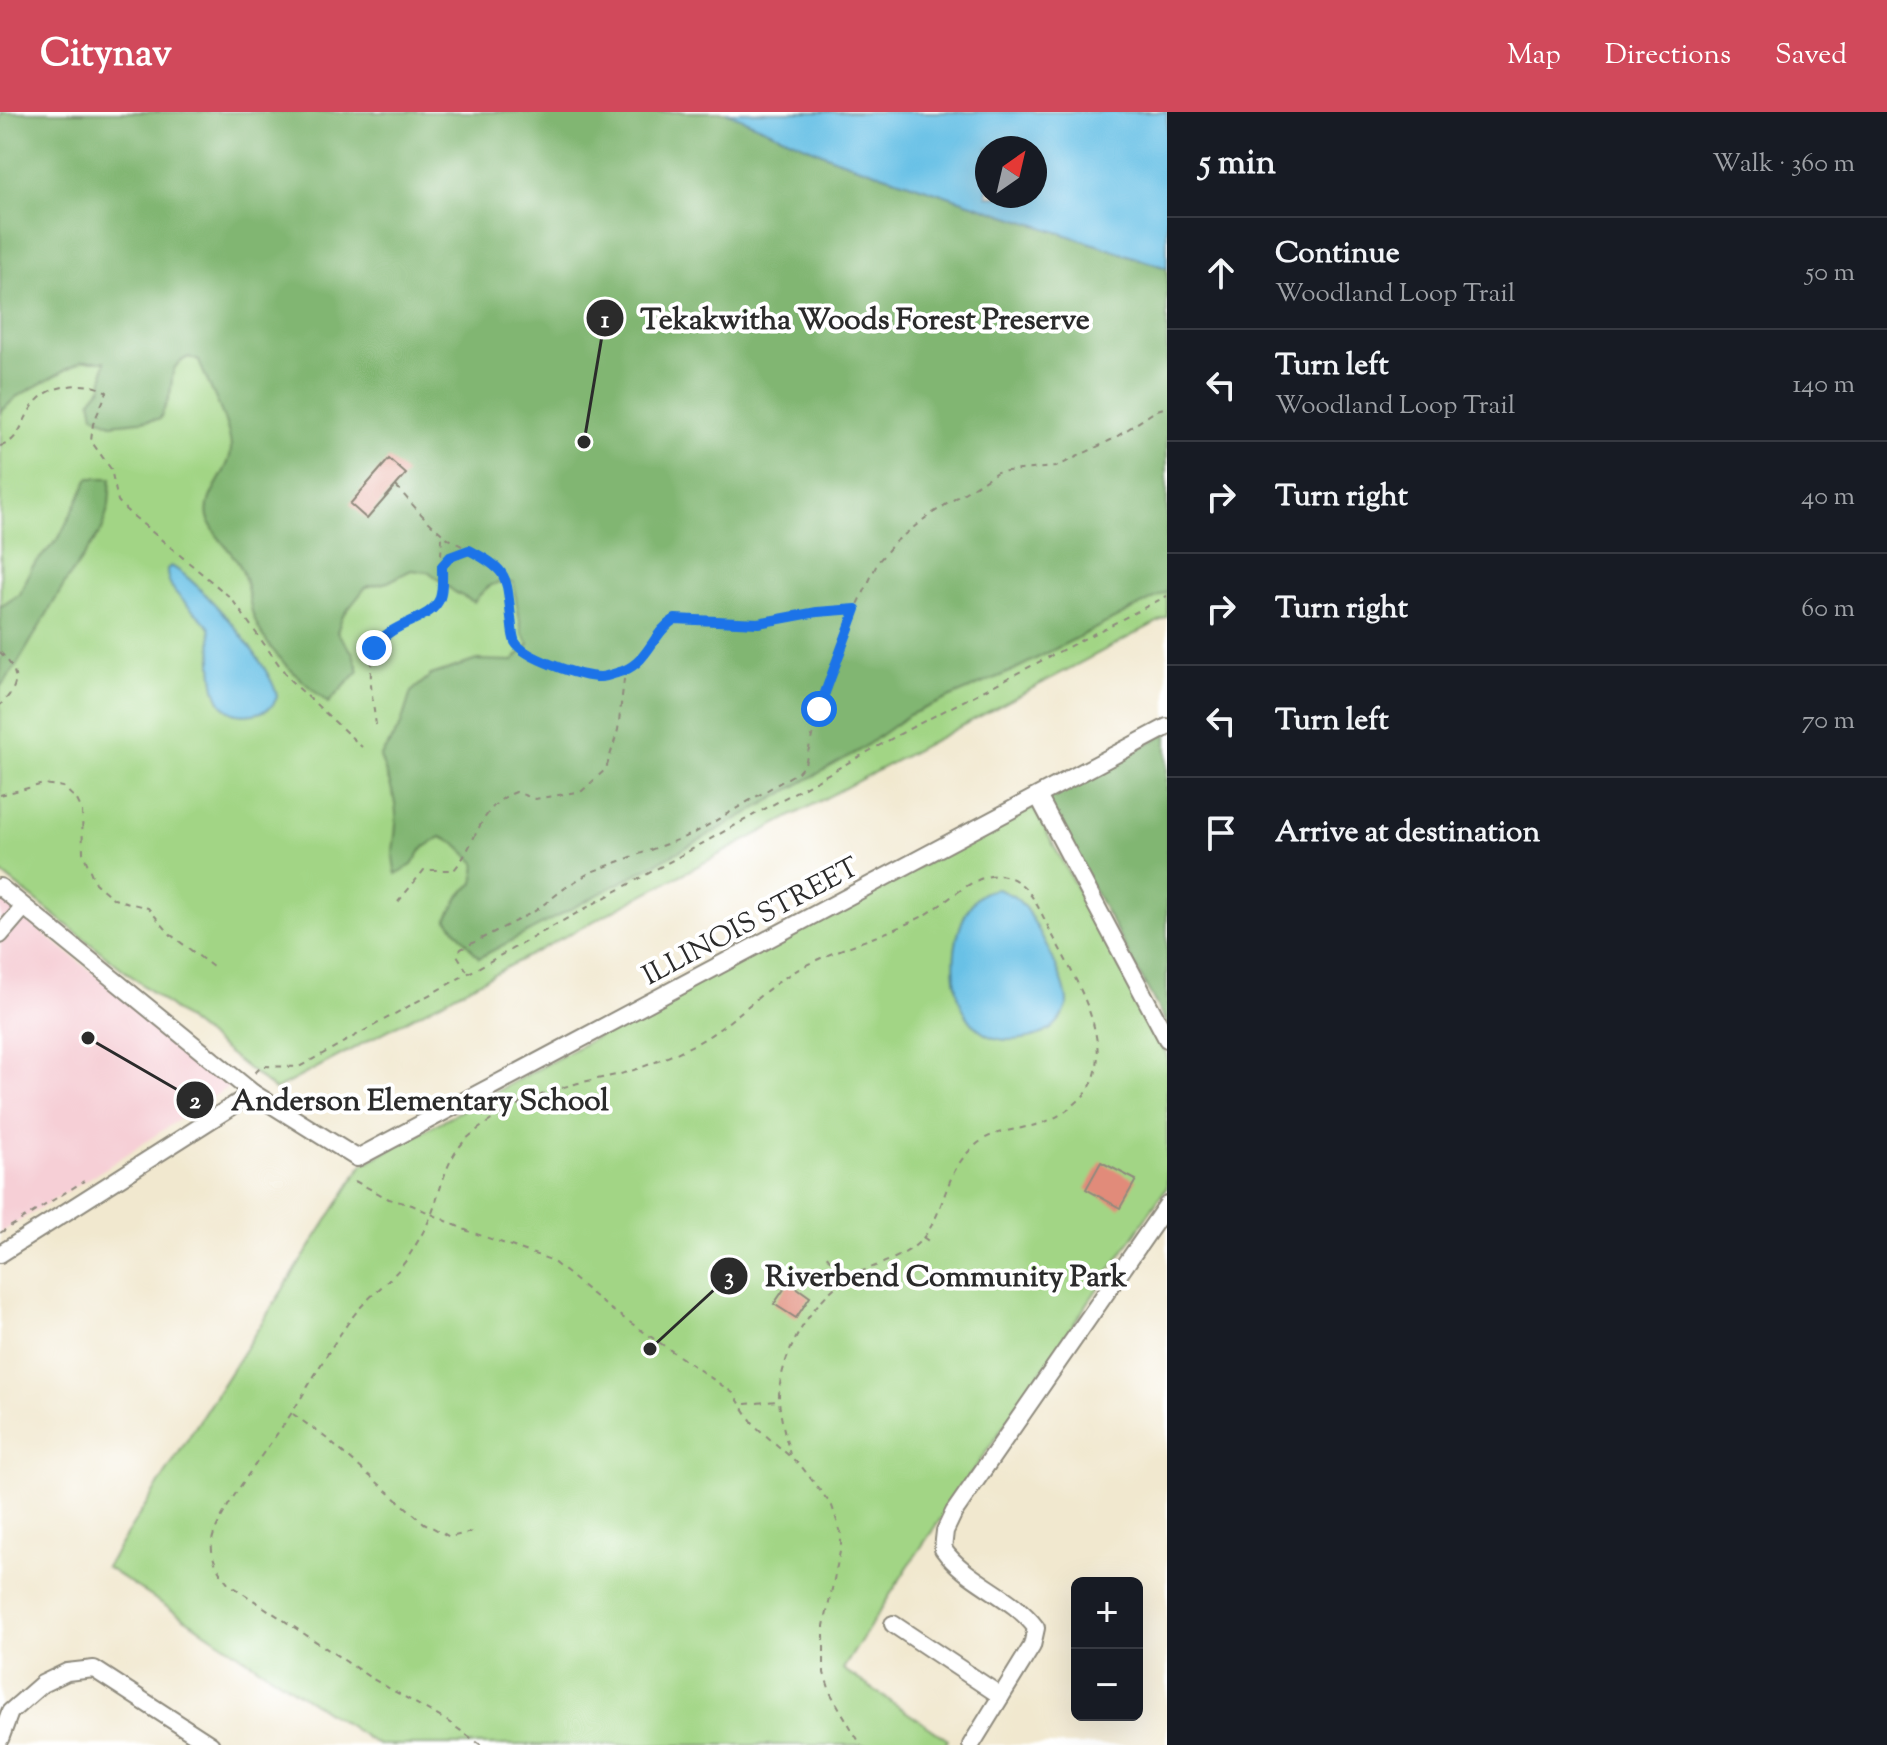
<!DOCTYPE html>
<html lang="en">
<head>
<meta charset="utf-8">
<style>
  :root { --surface:#171b24; --page:#242831; --text:#f1f3f6; --muted:#9ea1a6; --line:#363941; --accent:#d1495b }
  body { margin:0; font-family:"Sorts Mill Goudy",serif; background:var(--page); color:var(--text) }
  .controls { position:absolute; right:24px; bottom:24px; display:grid; overflow:hidden; border-radius:12px; box-shadow:0 8px 32px #0002 }
  .controls button { width:72px; height:72px; display:grid; place-items:center; padding:0; border:0; border-bottom:2px solid var(--line); background:var(--surface); color:var(--text); font:40px sans-serif }
  .compass { position:absolute; left:975px; top:24px; width:72px; height:72px; border-radius:50%; background:var(--surface); box-shadow:0 8px 32px #0002; rotate:34deg }
  .stop { position:absolute; width:24px; height:24px; margin:-18px; border:6px solid #1a73e8; border-radius:50%; background:#fff }
  .stop.end { background:#1a73e8; border-color:#fff; box-shadow:0 2px 8px #0008 }
  .list { margin:0; padding:0; list-style:none }
  h2 { display:flex; justify-content:space-between; align-items:center; height:104px; margin:0; padding:0 32px; font-size:34px }
  h2 small { font-size:26px; font-weight:400; color:var(--muted) }
  .list li { display:grid; grid-template-columns:52px 1fr auto; gap:24px; align-items:center; box-sizing:border-box; height:112px; padding:0 32px; border-top:2px solid var(--line) }
  .list b { display:block; font-size:30px; white-space:nowrap }
  .list p { margin:0; font-size:26px; white-space:nowrap; color:var(--muted) }
  .list em { font-size:26px; font-style:normal; color:var(--muted) }
  .icon { flex:none; width:44px; height:44px; fill:none; stroke:currentColor; stroke-width:2; stroke-linecap:round; stroke-linejoin:round }
  .map { position:relative; flex:none; width:1167px; height:1633px; overflow:hidden }
  header { display:flex; align-items:center; gap:48px; box-sizing:border-box; height:112px; padding:0 40px; background:var(--accent); color:#fff }
  header strong { font-size:38px }
  nav { display:flex; gap:44px; margin-inline-start:auto; font-size:28px }
  main { display:flex }
  aside { flex:1; background:var(--surface) }
  .map>svg:first-child { display:block }
  .built { fill:#f6cfd6 }
  .green { fill:#a2d585; stroke:#668058; stroke-width:2 }
  .forest { fill:#81b672; stroke:#56704e; stroke-width:2 }
  .water { fill:#69c1e6; stroke:#4a7688; stroke-width:2; fill-rule:evenodd }
  .building { fill:#e18b7a }
  .lines { fill:none; stroke-linecap:round; stroke-linejoin:round }
  .minor-casing { stroke:#8e8a7d; stroke-width:20 }
  .path { stroke:#8e8a7d; stroke-width:2; stroke-dasharray:6 6; stroke-linecap:butt }
  .minor { stroke:#fff; stroke-width:16 }
  .route { stroke:#1a73e8; stroke-width:10 }
  .labels { text-anchor:middle; stroke-width:8; stroke-linejoin:round; paint-order:stroke }
  .street-label { font-size:28px; fill:#2b2b2b; stroke:#fff }
  .leader { fill:none; stroke:#2b2b2b; stroke-width:3 }
  .callout-dot { fill:#2b2b2b; stroke:#fff; stroke-width:3 }
  .mark-label { font-size:24px; text-anchor:middle; font-weight:bold; fill:#fff }
  .callout-label { font-size:30px; text-anchor:middle; font-weight:bold; fill:#2b2b2b; stroke:#fff; stroke-width:8; stroke-linejoin:round; paint-order:stroke }
</style>
</head>
<body>
<header>
<strong>Citynav</strong>
<nav><a>Map</a><a>Directions</a><a>Saved</a></nav>
</header>
<main>
<div class="map">
<svg width="1167" height="1633" viewBox="0 0 1167 1633">
  <rect width="100%" height="100%" fill="#fff"/>
  <filter id="ink" filterUnits="userSpaceOnUse"><feTurbulence type="fractalNoise" baseFrequency=".0125" numOctaves="2"/><feDisplacementMap in="SourceGraphic" scale="16" xChannelSelector="R" yChannelSelector="G"/><feConvolveMatrix kernelMatrix="1 2 1 2 8 2 1 2 1" color-interpolation-filters="sRGB"/></filter>
  <filter id="wash" filterUnits="userSpaceOnUse"><feTurbulence type="fractalNoise" baseFrequency=".006" numOctaves="4" result="noise"/><feDisplacementMap in="SourceGraphic" scale="32" xChannelSelector="R" yChannelSelector="G"/><feGaussianBlur stdDeviation="1.8" result="paint"/><feColorMatrix in="noise" values="0 0 0 0 0 0 0 0 0 0 0 0 0 0 0 0 0 1.4 0 .05"/><feComposite in="paint" operator="in"/></filter>
  <g filter="url(#wash)">
    <rect width="100%" height="100%" fill="#f1e8cf"/>
    <path class="built" d="M0,787l233,185 -129,85 -104,64z"/>
    <g class="green">
      <path d="M1,0h725l110,47 331,109v349l-892,473 -275,-218z"/>
      <path d="M1033,695l134,248v132l-258,378 -66,104 105,71 -3,5h-567l-272,-178 257,-403 344,-187z"/>
    </g>
    <g class="forest">
      <path d="M3,0h723l110,47 331,109v324l-153,78 -105,45 -49,35 -160,90 -221,118 -32,-39 13,-24 14,-12 2,-20 -20,-19 -15,-7 -19,12 -10,16 -16,9c-6,-25 -1,-27 0,-50 2,-24 -8,-45 -16,-67l20,-30 11,-35 20,-17 46,-15 36,1 16,-17 -7,-11 -9,-51c-20,-1 -27,4 -39,20l-18,-9 -27,-21 -18,-2 -23,12 -22,5 -24,30 -5,15 16,21 6,18 -31,32c-29,-26 -62,-50 -75,-88 -5,-15 -4,-30 -12,-47 -9,-18 -28,-31 -33,-51 -5,-24 23,-45 23,-69 -1,-26 -23,-62 -32,-87l-10,-4c-21,9 -15,19 -19,37 -3,9 -7,17 -10,25l-49,5 -17,-9 -3,-15 11,-13 3,-26h-23l-66,36 -16,16v-296z"/>
      <path d="M89,366h22l-2,27 -7,25 -35,50 -52,88 -15,19v-80l20,-13 12,-27 27,-29z"/>
      <path d="M1167,621v292l-122,-226z"/>
    </g>
    <g class="water">
      <path d="M726,0h441v156l-331,-109zM987,36h48v48h-48z"/>
      <path d="M171,454c29,14 102,101 106,131 -4,11 -12,15 -24,17 -51,9 -38,-59 -43,-86 -12,-17 -45,-35 -43,-59z"/>
      <path d="M997,777c7,3 15,5 21,11 15,14 50,83 49,104 -1,9 -9,19 -16,25 -12,8 -27,11 -41,11 -67,1 -69,-112 -30,-145 4,-4 11,-5 17,-6z"/>
    </g>
    <g id="blocks">
      <g class="building">
        <path d="M389,347l17,15 -39,45 -17,-15z"/>
        <path d="M1101,1050l35,18 -16,28 -34,-19z"/>
        <path d="M789,1170l21,15 -14,21 -22,-14z"/>
      </g>
    </g>
  </g>
  <g filter="url(#ink)">
    <use href="#blocks" fill-opacity="0" stroke="#8e8a7d" stroke-width="2"/>
    <g class="lines">
      <g class="minor-casing">
        <g id="minor">
          <path d="M1038,684l129,243"/>
          <path d="M0,775l253,206 104,65 810,-431"/>
          <path d="M0,823l24,-28"/>
          <path d="M0,1142l253,-161"/>
          <path d="M893,1512l108,72"/>
          <path d="M0,1627l10,-27 32,-28 25,-12 27,-3 117,76"/>
          <path d="M971,1633l61,-99 4,-18c-25,-34 -69,-45 -93,-79l2,-18 9,-19 213,-307"/>
        </g>
      </g>
      <g class="path">
        <path d="M0,334c31,-7 18,-54 69,-60 13,-2 27,-1 38,6l-14,32 -2,17 20,28 7,32 8,9 105,88 59,82 72,67"/>
        <path d="M396,374c15,17 30,35 49,50 20,15 49,20 62,43l7,61 4,5 16,12 43,15 25,5 35,-13 24,-33 14,-12 83,4 59,-11 38,-3"/>
        <path d="M443,452l7,-7 18,-7"/>
        <path d="M0,540c20,21 21,33 0,53"/>
        <path d="M376,613c-5,-38 -16,-81 25,-101 16,-7 26,-9 38,-22l3,-67"/>
        <path d="M0,683l44,-11 19,3 14,13 5,10 1,43 12,30 19,16 34,9 23,27 42,32"/>
        <path d="M398,790l26,-32h30c23,-26 25,-65 62,-78l19,7 47,-8 24,-22 12,-39 7,-59"/>
        <path d="M467,859l-10,-16 4,-6 74,-38 34,-26 22,-13 102,-38 105,-62 7,-8 14,-55 37,-100 22,-47 17,-20 33,-26 69,-44 59,-5 57,-28 44,-29 10,-3"/>
        <path d="M255,961l7,-7 37,1 610,-338 258,-133"/>
        <path d="M355,1069l34,18 23,6 56,26 83,29 58,48 124,85 22,33 46,40 31,40 9,27v14l-17,79v47l7,21 30,51"/>
        <path d="M0,1121l84,-52"/>
        <path d="M923,1125l8,6"/>
        <path d="M827,1144l16,24"/>
        <path d="M745,1292l33,-3"/>
        <path d="M293,1302l33,24 98,85 26,14 22,-5"/>
        <path d="M481,1633l-34,-24 -76,-43 -142,-94c-10,-12 -19,-26 -17,-43 5,-29 62,-101 81,-130 20,-32 38,-66 61,-96 16,-21 38,-34 53,-56 8,-13 17,-27 23,-41 13,-31 14,-61 42,-84 28,-23 68,-41 103,-50 18,-5 37,-7 56,-13 21,-7 42,-16 62,-26 31,-15 56,-42 84,-62 29,-21 62,-33 95,-45 18,-7 36,-14 53,-23 29,-16 65,-61 99,-28 13,13 20,33 29,49 23,44 73,124 24,166 -14,13 -32,22 -51,25 -16,4 -31,4 -45,14 -39,28 -32,65 -58,97 -19,22 -52,27 -75,40 -35,20 -70,80 -69,121 1,19 7,38 11,56"/>
      </g>
      <use href="#minor" class="minor"/>
    </g>
  </g>
  <g class="lines" filter="url(#ink)">
    <path class="route" d="M374,536c18,-28 57,-26 66,-50 3,-9 2,-22 2,-32l8,-9 19,-7c40,21 37,25 42,67 1,8 1,18 4,25 9,16 66,35 85,35 7,0 16,-4 23,-6 26,-10 30,-39 52,-52l83,4 59,-11 39,-3 -37,100"/>
  </g>
  <g class="labels">
    <g class="street-label">
      <text transform="translate(750 808) rotate(-28)" y="10">ILLINOIS STREET</text>
    </g>
  </g>
  <path class="leader" d="M584 330L605 206M88 926L195 988M650 1237L729 1164"/>
  <g class="callout-dot">
    <circle cx="584" cy="330" r="8"/>
    <circle cx="88" cy="926" r="8"/>
    <circle cx="650" cy="1237" r="8"/>
    <circle cx="605" cy="206" r="20"/>
    <circle cx="195" cy="988" r="20"/>
    <circle cx="729" cy="1164" r="20"/>
  </g>
  <g class="mark-label">
    <text x="605" y="215">1</text>
    <text x="195" y="996">2</text>
    <text x="729" y="1172">3</text>
  </g>
  <g class="callout-label">
    <text x="865" y="217">Tekakwitha Woods Forest Preserve</text>
    <text x="420" y="998">Anderson Elementary School</text>
    <text x="946" y="1174">Riverbend Community Park</text>
  </g>
</svg>
<div class="controls">
<button>+</button>
<button>−</button>
</div>
<svg class="compass" viewBox="-18 -18 36 36"><path d="M0-13l5 13h-10z" fill="#e53935"/><path d="M0 13l5-13h-10z" fill="#9ea1a6"/></svg>
<div class="stop" style="left:819px;top:597px"></div>
<div class="stop end" style="left:374px;top:536px"></div>
</div>
<aside>
<h2>5 min<small>Walk · 360 m</small></h2>
<ul class="list">
<li><svg class="icon" aria-label="ahead" viewBox="0 0 24 24"><path d="M12 20V5M6 11l6-6 6 6"/></svg><div><b>Continue</b><p>Woodland Loop Trail</p></div><em>50 m</em></li>
<li><svg class="icon" aria-label="left" viewBox="0 0 24 24"><path d="M17 20v-9H6M10 6l-5 5 5 5"/></svg><div><b>Turn left</b><p>Woodland Loop Trail</p></div><em>140 m</em></li>
<li><svg class="icon" aria-label="right" viewBox="0 0 24 24"><path d="M7 20v-9h11M14 6l5 5-5 5"/></svg><div><b>Turn right</b></div><em>40 m</em></li>
<li><svg class="icon" aria-label="right" viewBox="0 0 24 24"><path d="M7 20v-9h11M14 6l5 5-5 5"/></svg><div><b>Turn right</b></div><em>60 m</em></li>
<li><svg class="icon" aria-label="left" viewBox="0 0 24 24"><path d="M17 20v-9H6M10 6l-5 5 5 5"/></svg><div><b>Turn left</b></div><em>70 m</em></li>
<li><svg class="icon" aria-label="arrive" viewBox="0 0 24 24"><path d="M6 21V4h12l-3 4 3 4H6"/></svg><div><b>Arrive at destination</b></div></li>
</ul>
</aside>
</main>
</body>
</html>
